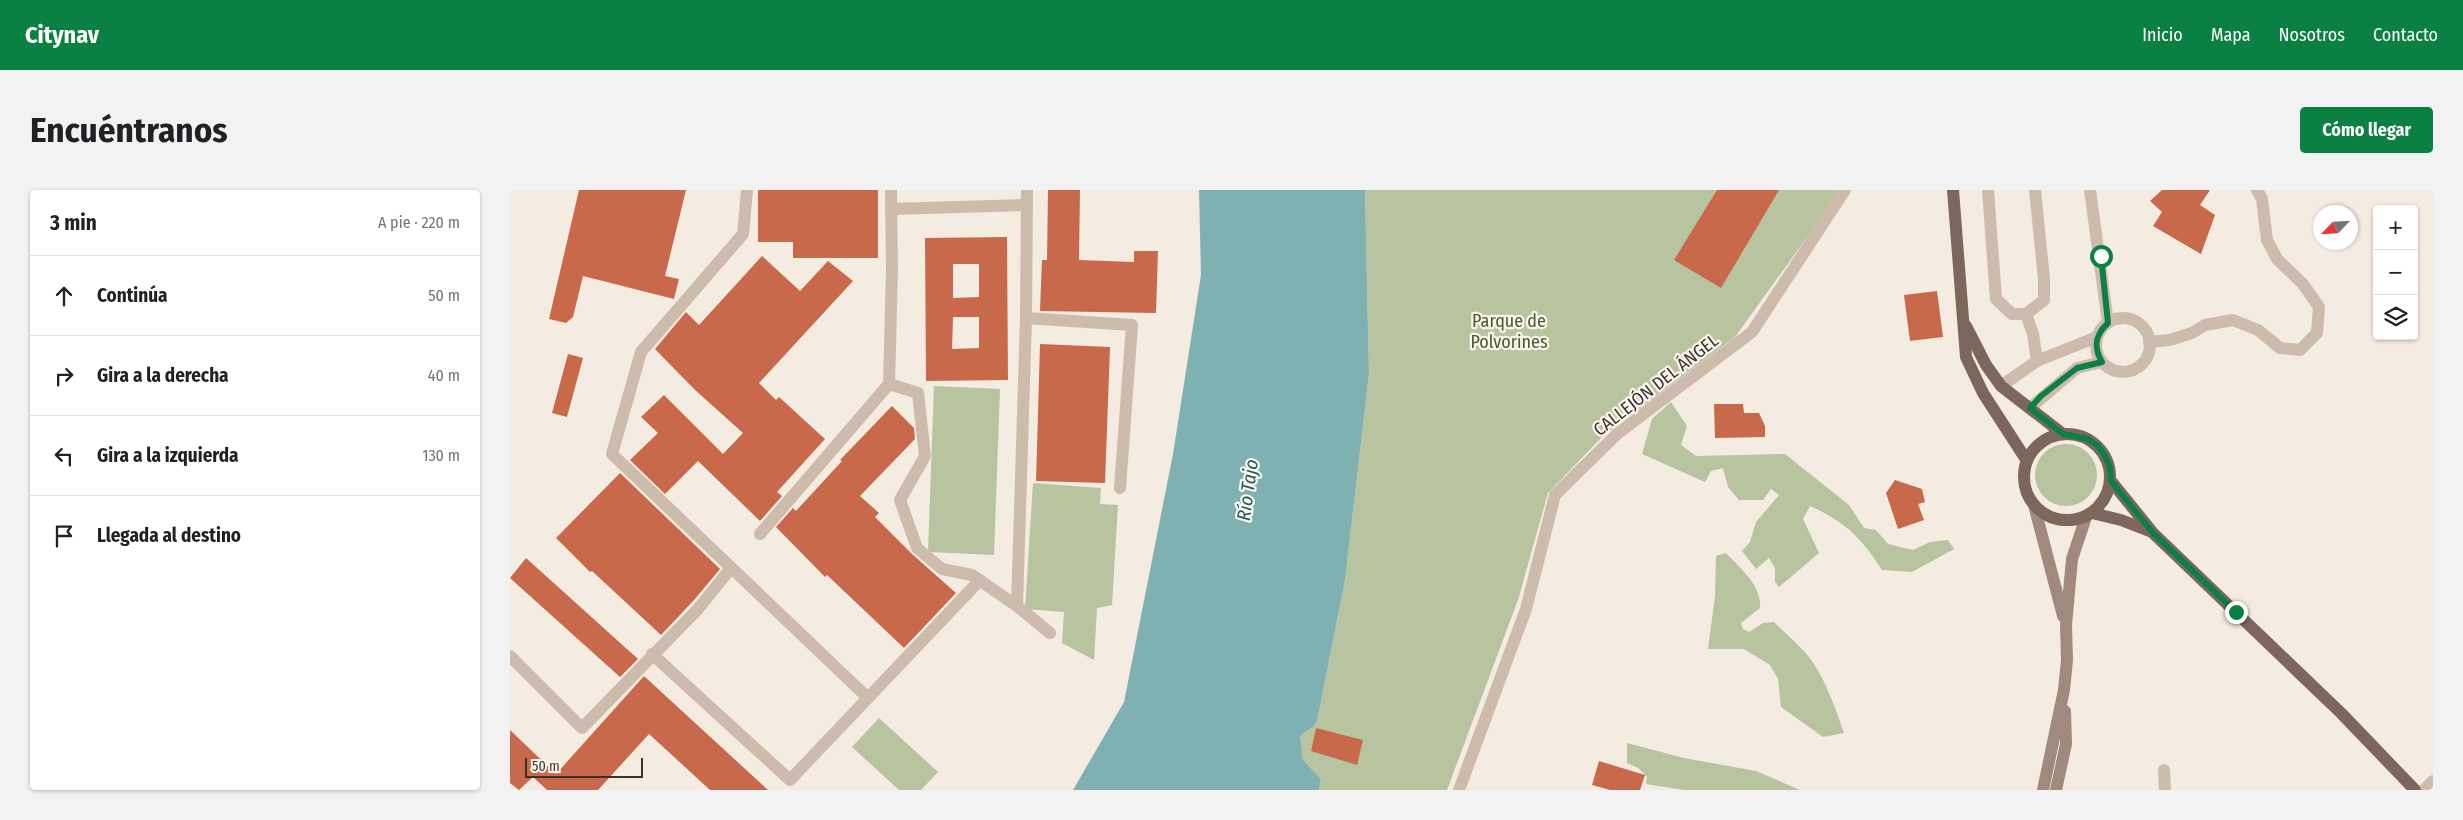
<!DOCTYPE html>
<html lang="es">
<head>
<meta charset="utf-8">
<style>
  :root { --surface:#fff; --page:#f2f2f2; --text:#202124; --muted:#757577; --line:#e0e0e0; --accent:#0b8043 }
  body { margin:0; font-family:"Fira Sans Condensed",sans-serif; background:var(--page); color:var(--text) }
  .controls { position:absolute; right:15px; top:15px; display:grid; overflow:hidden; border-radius:5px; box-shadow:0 1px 4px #0004 }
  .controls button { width:45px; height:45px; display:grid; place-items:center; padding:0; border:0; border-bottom:1px solid var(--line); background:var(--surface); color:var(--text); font:25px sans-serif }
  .compass { position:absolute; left:1803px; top:15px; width:45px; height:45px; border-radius:50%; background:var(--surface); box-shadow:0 1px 4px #0004; rotate:245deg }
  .scale { position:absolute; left:15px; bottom:12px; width:118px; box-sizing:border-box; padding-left:5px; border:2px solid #3b302b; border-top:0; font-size:14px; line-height:18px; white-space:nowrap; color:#3b302b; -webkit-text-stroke:4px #fbf5ee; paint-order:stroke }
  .stop { position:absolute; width:15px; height:15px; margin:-11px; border:4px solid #0b8043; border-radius:50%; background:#fff }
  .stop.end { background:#0b8043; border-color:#fff; box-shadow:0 1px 5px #0008 }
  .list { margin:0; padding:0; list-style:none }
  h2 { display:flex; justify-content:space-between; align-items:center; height:65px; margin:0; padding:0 20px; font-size:21px }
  h2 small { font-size:16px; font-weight:400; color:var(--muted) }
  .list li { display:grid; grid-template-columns:32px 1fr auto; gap:15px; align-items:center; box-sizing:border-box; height:80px; padding:0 20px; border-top:1px solid var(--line) }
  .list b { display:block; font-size:19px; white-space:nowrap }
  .list em { font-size:16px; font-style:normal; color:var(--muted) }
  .icon { flex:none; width:28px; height:28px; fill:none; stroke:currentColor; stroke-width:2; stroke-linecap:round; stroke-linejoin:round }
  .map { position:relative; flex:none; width:1923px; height:600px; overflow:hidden; border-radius:5px }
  header { display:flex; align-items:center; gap:30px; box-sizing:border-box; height:70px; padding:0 25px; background:var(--accent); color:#fff }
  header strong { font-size:24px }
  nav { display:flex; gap:28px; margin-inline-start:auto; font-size:18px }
  .intro { display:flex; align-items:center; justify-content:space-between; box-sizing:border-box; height:120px; padding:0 30px }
  h1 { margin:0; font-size:35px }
  .button { padding:12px 22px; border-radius:5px; background:var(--accent); color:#fff; font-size:18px; font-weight:700 }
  main { display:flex; gap:30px; padding:0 30px }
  aside { flex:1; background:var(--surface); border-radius:5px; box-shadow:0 1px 4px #0004 }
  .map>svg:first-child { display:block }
  .green { fill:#b8c4a0 }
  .water { fill:#7fb0b2 }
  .building { fill:#c8694b; fill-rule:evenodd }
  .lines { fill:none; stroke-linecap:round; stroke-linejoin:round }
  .street { stroke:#cdbbac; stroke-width:12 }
  .secondary { stroke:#a18a7d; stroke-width:12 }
  .primary { stroke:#7d675c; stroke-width:12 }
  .route { stroke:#0b8043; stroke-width:6 }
  .labels { text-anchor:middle; stroke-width:4.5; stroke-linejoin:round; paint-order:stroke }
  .park-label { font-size:18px; fill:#4a5a2e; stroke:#fbf5ee }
  .street-label { font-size:18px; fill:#3b302b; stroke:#fbf5ee }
  .water-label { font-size:19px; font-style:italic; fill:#1f5a5e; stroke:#fbf5ee }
</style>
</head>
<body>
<header>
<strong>Citynav</strong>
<nav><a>Inicio</a><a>Mapa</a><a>Nosotros</a><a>Contacto</a></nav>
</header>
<div class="intro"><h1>Encuéntranos</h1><a class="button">Cómo llegar</a></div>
<main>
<aside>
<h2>3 min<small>A pie · 220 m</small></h2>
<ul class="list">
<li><svg class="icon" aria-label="ahead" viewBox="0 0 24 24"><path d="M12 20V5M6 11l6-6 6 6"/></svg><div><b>Continúa</b></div><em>50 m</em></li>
<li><svg class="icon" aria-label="right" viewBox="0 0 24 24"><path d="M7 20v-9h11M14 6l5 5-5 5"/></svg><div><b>Gira a la derecha</b></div><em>40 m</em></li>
<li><svg class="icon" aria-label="left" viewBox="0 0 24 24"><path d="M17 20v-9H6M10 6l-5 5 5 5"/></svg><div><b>Gira a la izquierda</b></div><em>130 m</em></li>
<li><svg class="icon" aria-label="arrive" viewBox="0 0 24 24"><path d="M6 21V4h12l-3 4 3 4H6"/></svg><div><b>Llegada al destino</b></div></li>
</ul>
</aside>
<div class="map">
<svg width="1923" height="600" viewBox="0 0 1923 600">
  <rect width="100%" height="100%" fill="#f4ebe1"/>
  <g class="green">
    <path d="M855,0h474l-3,7 -101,140 -133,100 -54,56 -30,107 -71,190h-128l2,-11 -18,-19 -3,-24 14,-10 3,-5 28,-141 24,-206z"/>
    <path d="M424,196l66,3 -6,166 -66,-3z"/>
    <path d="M1161,212l16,24 -6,19 15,11 89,-2 64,51 15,23 12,2 12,14 25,6 17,-8 18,-2 6,9 -42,23 -30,-2c-21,-33 -37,-48 -72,-64l-7,13 16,34 -40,34 -4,-5v-14l-6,-10 -13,11 -14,-18 8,-9 6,-20 23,-27 -8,-6 -8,11h-24l-11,-13 -5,-19 -12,3 -6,11 -63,-28 10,-35z"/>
    <circle cx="1556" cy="285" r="31"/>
    <path d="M523,293l68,5 -1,16 18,1 -6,100 -15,3 -3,52 -32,-17 2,-31 -39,-3z"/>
    <path d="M1216,363c14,15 36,33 34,55l-19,15 2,6 6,3 14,-9 11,-1c12,12 28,25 38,39 15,22 23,47 32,72l-21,4 -42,-30 -3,-28 -8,-14 -26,-16h-36l7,-53 1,-40z"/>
    <path d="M369,528l59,54 -17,18h-22l-47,-43z"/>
    <path d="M1117,553l57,15 72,13 44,19h-116l-38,-6 1,-7 -9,-9 -11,-5z"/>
  </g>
  <path class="water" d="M689,0h166l4,184 -24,206 -28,141 -3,5 -14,10 3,24 18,19 -2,11h-246l51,-88 49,-248 28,-179z"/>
  <g class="building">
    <path d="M69,0h107l-21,86 14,3 -5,20 -91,-23 -10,41 -7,6 -17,-4z"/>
    <path d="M248,0h120v68h-85v-16h-35z"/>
    <path d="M538,0h32l-1,70 55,2v-11h24l-2,62 -116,-2 2,-51h5z"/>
    <path d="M1207,0h62l-58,98 -47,-28z"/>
    <path d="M1652,0h48l-10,15 15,10 -14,39 -48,-28 9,-14 -12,-11z"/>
    <path d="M497,47l1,143 -82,1 -1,-143zM443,74h26v33l-26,1zM443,127h26v31l-27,1z"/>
    <path d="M252,66l38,35 28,-30 25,20 -94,102 17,17 3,-3 46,42 -48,53 5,4 -22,25 -62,-60 -33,33 -35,-34 28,-27 -17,-16 23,-22 59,59 20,-21 -49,-44 -39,-40 31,-37 13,13z"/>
    <path d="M1427,101l6,46 -33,4 -6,-46z"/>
    <path d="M530,154l70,3 -5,136 -69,-2z"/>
    <path d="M58,164l15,4 -16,59 -15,-4z"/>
    <path d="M1204,214h29l1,9h15l6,13v11l-50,1z"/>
    <path d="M382,216l22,22 1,11 -55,57 19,17 -4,4 37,37 44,39 -52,55 -77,-73 -2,2 -49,-50 17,-19 3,3 46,-50 -2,-1z"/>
    <path d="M110,283l100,96 -25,30 -34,36 -69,-64 -2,1 -34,-34z"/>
    <path d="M1385,290l27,9 3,13 -7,2 6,16 -26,9 -12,-36z"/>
    <path d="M16,368l112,101 -18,18 -110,-99z"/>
    <path d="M134,486l124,114h-58l-61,-56 -51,56h-51l-14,-13 -14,13 -9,-7v-53l46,44z"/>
    <path d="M806,538l47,12 -6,25 -46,-14z"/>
    <path d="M1089,571l46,14 -5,15h-30l-18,-5z"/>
  </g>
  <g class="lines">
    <g class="street">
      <path d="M237,0l-4,44 -102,118 -29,102 256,244"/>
      <path d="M381,0l1,80 -3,114 29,9 7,63 -25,44 17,48 25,21 30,6 45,31 33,27"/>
      <path d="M517,0l-1,128 106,7 -12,163"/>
      <path d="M1478,0l8,109 16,15h14l7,20 4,27"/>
      <path d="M1580,0l18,133"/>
      <path d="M381,19l136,-4"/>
      <path d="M1516,124l18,-14v-21l-9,-89"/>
      <circle cx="1613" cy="155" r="27"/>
      <path d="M1639,152l21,-2 22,-7 13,-8 28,-5 25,10 22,18 20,2 17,-17 2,-26 -16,-23 -26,-25 -10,-19 -5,-41 -5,-9"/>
      <path d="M1491,196l36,-25 60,-24"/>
      <path d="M1520,218l47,-40 25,-6"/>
      <path d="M250,344l129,-150"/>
      <path d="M507,416l9,-288"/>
      <path d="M142,464l138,126 190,-200"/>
      <path d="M0,466l72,72 116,-119 33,-41"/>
      <path d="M1654,580l1,20"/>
      <path d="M949,600l67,-181 29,-114 62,-61 135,-102 93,-142"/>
      <path d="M1914,600l9,-9"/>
    </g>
    <g class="secondary">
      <path d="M1524,315l29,111"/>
      <path d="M1533,600l21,-100 3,-30 -1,-35 6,-66 14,-42"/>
      <path d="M1546,600l10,-46 -1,-33"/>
    </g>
    <g class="primary">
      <path d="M1443,0l13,167 17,36 44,68"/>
      <path d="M1456,136l20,39 15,21 62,48"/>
      <circle cx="1557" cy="287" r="43"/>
      <path d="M1601,291l42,52 188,180 74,77"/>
      <path d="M1582,323l29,7 31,12"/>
    </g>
  </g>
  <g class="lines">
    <path class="route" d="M1591,66l7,67c-13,12 -15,24 -6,39l-25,6 -36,28 -11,12 33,26 25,5 10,7 7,10 5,12 1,13 42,52 83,79"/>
  </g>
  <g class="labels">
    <g class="park-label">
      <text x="999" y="137">Parque de<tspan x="999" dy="21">Polvorines</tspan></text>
    </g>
    <g class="street-label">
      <text transform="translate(1146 195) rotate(-38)" y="6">CALLEJÓN DEL ÁNGEL</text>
    </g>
    <g class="water-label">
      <text transform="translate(737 300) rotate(-82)" y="7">Río Tajo</text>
    </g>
  </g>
</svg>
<div class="controls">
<button>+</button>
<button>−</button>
<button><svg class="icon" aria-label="layers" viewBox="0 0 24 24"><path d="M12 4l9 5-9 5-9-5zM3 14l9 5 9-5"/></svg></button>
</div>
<svg class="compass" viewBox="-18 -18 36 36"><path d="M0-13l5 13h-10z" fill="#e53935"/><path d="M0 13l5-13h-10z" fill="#757577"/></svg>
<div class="scale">50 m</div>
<div class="stop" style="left:1591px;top:66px"></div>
<div class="stop end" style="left:1726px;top:422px"></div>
</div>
</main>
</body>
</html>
